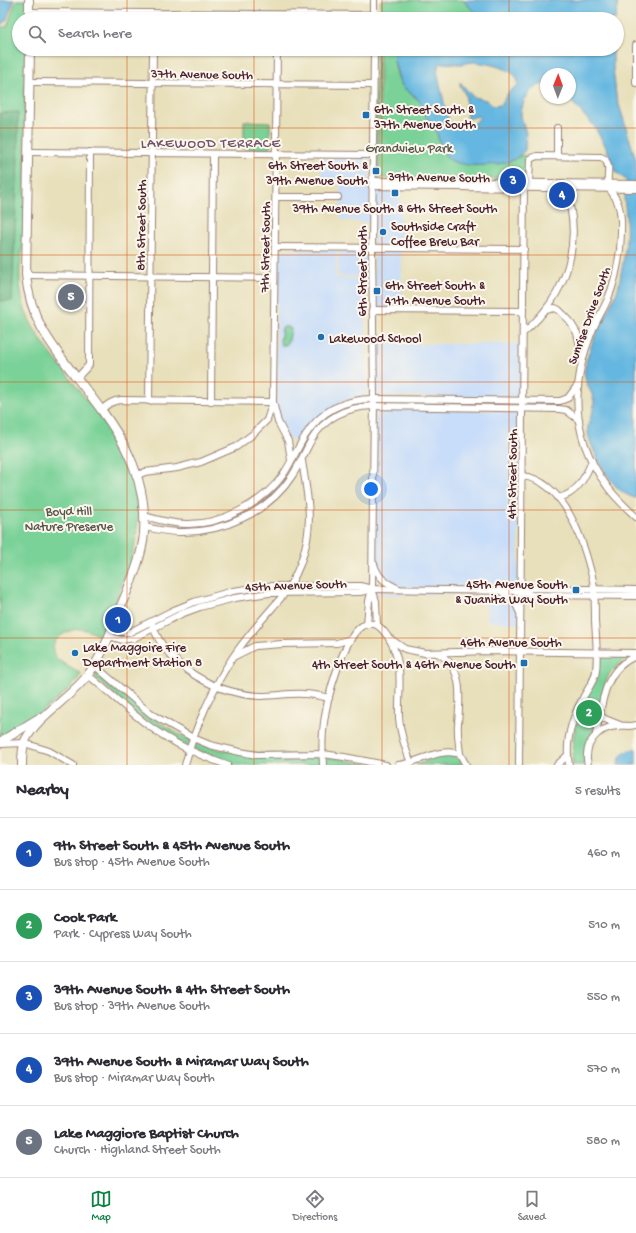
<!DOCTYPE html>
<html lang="en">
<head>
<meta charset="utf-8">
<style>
  :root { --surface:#fff; --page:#f7f7f7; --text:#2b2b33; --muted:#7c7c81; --line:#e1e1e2; --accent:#0b8043 }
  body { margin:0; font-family:"Gochi Hand",sans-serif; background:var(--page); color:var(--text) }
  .compass { position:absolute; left:540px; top:68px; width:36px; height:36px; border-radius:50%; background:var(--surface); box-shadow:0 1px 3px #0004; rotate:1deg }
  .you { position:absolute; left:371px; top:489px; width:14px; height:14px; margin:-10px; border:3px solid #fff; border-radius:50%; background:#1a73e8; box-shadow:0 0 0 6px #1a73e833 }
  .badge { display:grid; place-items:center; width:26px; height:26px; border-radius:50%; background:var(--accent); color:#fff; font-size:13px; font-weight:700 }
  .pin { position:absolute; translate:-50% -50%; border:2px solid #fff; box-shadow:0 1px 4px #0006 }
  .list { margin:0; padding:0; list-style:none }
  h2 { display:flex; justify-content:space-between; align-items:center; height:52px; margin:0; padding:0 16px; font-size:17px }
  h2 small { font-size:13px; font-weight:400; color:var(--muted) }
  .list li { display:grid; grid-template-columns:26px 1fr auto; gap:12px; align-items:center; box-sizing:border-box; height:72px; padding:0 16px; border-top:1px solid var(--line) }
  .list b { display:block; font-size:15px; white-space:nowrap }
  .list p { margin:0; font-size:13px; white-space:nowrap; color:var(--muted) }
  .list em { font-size:13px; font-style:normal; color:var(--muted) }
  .icon { flex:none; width:22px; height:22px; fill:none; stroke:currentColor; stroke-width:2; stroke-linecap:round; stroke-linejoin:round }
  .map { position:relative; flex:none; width:636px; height:765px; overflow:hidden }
  .search { position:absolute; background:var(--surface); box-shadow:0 1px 3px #0004; left:12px; right:12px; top:12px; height:44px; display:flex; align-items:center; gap:10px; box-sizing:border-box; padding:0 14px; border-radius:22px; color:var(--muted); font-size:15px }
  .sheet { height:412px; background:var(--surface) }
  nav { display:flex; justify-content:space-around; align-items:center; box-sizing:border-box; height:56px; border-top:1px solid var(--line); background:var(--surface); font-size:11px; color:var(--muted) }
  nav a { display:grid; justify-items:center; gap:2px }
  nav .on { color:var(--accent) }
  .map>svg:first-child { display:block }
  .built { fill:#c8ddf9 }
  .green { fill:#7ad298; stroke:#627862 }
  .forest { fill:#63b480; stroke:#566a56 }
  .water { fill:#65b7e1; stroke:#586b86; fill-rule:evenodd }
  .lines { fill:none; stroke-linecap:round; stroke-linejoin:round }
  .minor-casing { stroke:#998073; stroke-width:8 }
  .major-casing { stroke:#998073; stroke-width:10 }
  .minor { stroke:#fff; stroke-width:6 }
  .major { stroke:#fff; stroke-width:8 }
  .grid { fill:none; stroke:#d8530f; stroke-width:1; stroke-opacity:0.55 }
  .poi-dot { fill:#1f6fb2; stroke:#fbf7ec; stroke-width:1.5 }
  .labels { text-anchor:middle; stroke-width:4; stroke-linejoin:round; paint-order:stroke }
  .street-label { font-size:13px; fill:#4a1f2b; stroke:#fbf7ec }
  .poi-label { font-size:13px; fill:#4a1f2b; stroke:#fbf7ec; text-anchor:start }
  .park-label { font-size:13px; fill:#58554c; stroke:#fbf7ec }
  .neighbourhood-label { font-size:14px; letter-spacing:1px; fill:#72536c; stroke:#fbf7ec }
</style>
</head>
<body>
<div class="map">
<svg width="636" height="765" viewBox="0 0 636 765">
  <rect width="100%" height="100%" fill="#fbf7ec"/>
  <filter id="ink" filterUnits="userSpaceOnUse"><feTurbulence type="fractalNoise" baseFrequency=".025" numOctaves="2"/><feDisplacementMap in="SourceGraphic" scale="8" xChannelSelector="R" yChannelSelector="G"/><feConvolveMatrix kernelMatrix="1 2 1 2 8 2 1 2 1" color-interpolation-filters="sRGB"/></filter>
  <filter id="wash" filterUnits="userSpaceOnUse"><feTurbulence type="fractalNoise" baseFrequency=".012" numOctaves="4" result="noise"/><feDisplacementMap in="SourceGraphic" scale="16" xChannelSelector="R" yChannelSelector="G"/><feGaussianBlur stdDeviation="0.9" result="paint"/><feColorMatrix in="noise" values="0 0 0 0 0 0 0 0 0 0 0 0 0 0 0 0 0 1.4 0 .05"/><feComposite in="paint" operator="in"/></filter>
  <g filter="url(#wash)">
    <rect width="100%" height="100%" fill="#e8e0bb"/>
    <g class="built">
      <path d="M321,158h49v65l-29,-3 -1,-35 -19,-4z"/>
      <path d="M374,189h26l1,57h-27z"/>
      <path d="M280,250h56v28l30,1 -1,42 3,66 -2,8 -26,7 -43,39 -7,-2 -8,-11 -6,-22 1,-154z"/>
      <path d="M374,251h27l2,57h-28z"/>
      <path d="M338,252h32v31h-3v-4l-2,-2 -27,-1z"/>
      <path d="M375,344h146l-1,54 -144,-2z"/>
      <path d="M413,402l107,1v3l-107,-1z"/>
      <path d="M376,409l144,2 -2,178 -115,-1 -11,-5 -10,-7 -8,-18z"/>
      <path d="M375,592l125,1 12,9 6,11v11l-30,-3 -3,-27 -109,1z"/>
    </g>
    <g class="green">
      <path d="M16,0h11v19h-8v30h7c-1,32 -2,63 -1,95 0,27 1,55 0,82 0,13 -4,27 -5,40 -1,14 1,31 5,44 9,25 31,50 47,71 14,19 31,38 43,58 45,72 15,129 -15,197 -5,-2 -11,-6 -17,-7 -13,-2 -38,12 -28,27 6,8 18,13 26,18 -15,24 -56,49 -81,64v-711h7z"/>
      <path d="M381,0h82l18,19h-28l-1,-2 -16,-1 -29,3h-26z"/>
      <path d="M376,49h2l-1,123v4l3,3h-6z"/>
      <path d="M380,49h16c-5,8 1,31 7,38 7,8 20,13 24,24 1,2 1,6 1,9l7,6 5,18 8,15c5,1 10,3 15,5 11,2 36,1 47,-3 6,-2 10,-7 17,-5l-2,23 -143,-1 -3,-2z"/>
      <path d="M244,121l26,1v27h-26z"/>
      <path d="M284,327h5l2,2 -2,11 -3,5h-5l-1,-4 2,-13z"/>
      <path d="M599,655h31l-14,12 -7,7 -4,10 -10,42 -10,24 -1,9 1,6h-12c-4,-38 14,-75 26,-110z"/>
      <path d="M97,671l44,38 16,12 23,14 22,9 18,6 113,8 41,7h-141l-3,-1 -49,-21 -16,-9 -26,-18 -43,-38 -1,-4z"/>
      <path d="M442,755c10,0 16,0 21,10h-47l11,-4z"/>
    </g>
    <path class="forest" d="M18,112v45l-6,144h-12v-188z"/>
    <g class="water">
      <path d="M0,0h14l-8,21 -6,4z"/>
      <path d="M463,0h155l-2,19h-135z"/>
      <path d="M444,15l8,2 1,2h-46l18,-3z"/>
      <path d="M396,49h64l14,1 12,-1h127v19l3,27 20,65v338c-6,-1 -11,-4 -16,-8 -12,-9 -30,-43 -32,-57 -2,-12 7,-20 6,-32 -2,-12 -11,-17 -9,-32 4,-27 20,-51 31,-75 3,-7 4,-14 5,-21 6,-27 7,-48 3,-75l3,-5 -1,-13 -10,-8 -10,-25 -12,-21 -26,-28h2v-24h-24v10c-15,0 -25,18 -25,32 1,6 4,12 5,18 0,6 -1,11 -1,16 -4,5 -9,9 -15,11 -12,5 -51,7 -61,-2 -9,-7 -10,-22 -14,-31 -1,-5 -7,-8 -10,-12l2,-5 -12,-15 -11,-8 -4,-6 -7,-25zM473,62c12,1 47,6 45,23l-10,8 -7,12 -8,1 -7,-6 -13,-3 -13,-15v3l6,11 -1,13 1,2 1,7h4l7,-2 2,1c-4,5 -10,10 -16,11 -3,0 -9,1 -12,-2 -6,-7 -12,-45 -15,-55l2,-7 3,-1 19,1z"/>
      <path d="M636,749v16h-18c1,-10 8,-15 18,-16z"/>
    </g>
  </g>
  <g filter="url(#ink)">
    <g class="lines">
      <g class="minor-casing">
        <g id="minor">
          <path d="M29,12l345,3"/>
          <path d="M374,18v-18"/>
          <path d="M636,45v38"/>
          <path d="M277,50l-4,352 5,20 10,19 3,19"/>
          <path d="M30,82l343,3"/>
          <path d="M29,152l343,3"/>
          <path d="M557,156v-28"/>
          <path d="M372,181l264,3"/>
          <path d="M529,183l1,-24 7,-3 64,1 4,2c7,10 0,18 4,29 2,4 6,8 8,13 6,14 4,33 3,48 -2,18 -6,36 -13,52 -5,11 -12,22 -16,33 -21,53 -19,105 16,152 8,12 19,21 29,31"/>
          <path d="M372,186l264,3"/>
          <path d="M276,197h62"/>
          <path d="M275,247l249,2"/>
          <path d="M26,275l248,3"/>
          <path d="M372,310l151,1"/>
          <path d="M546,310l9,-2 4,2 10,10 8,13 5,23"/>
          <path d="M523,333c44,-37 62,-92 41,-147"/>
          <path d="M77,378l12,-13 1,-213"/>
          <path d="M149,401l4,-352"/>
          <path d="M211,402l2,-248"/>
          <path d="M101,411c6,-7 11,-10 20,-11l152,2 -6,18 -14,14 -17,13 -35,15 -24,6 -32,4 -7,3"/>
          <path d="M522,476c39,4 58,56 67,89 2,8 5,16 5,24 1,11 1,22 1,33 1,16 3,33 1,49 -1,10 -9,18 -13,27 -11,20 -18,44 -14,67"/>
          <path d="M558,498c19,-4 27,-20 34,-37"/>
          <path d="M144,516c14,4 27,8 42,8 35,1 76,-20 97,-49 8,-12 14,-26 22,-39 16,-26 39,-37 69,-37l186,2 8,-3 9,-12"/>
          <path d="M144,527c12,2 23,5 36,5 42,1 89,-20 112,-56 8,-12 13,-25 20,-37 14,-23 36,-32 61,-33l186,3 7,1 13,10"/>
          <path d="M374,564c4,14 12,19 25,25"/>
          <path d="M520,591l12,4 104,1"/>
          <path d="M502,592l12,8 5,11"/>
          <path d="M152,624c15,44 65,70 109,72 15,0 29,-3 43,-2 9,0 17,2 25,4"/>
          <path d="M367,624l2,-23 3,-12 2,-190 -2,-151 2,-199"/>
          <path d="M377,625c7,5 11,11 15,19 12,27 6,46 7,74 1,16 6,30 12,45"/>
          <path d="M112,629l11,3h7l44,-22 20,-8 39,-11 36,-5h91l12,3 148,2 11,-3 105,2"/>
          <path d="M109,636l13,4 12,-2 47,-24 19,-7 35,-9 34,-5 91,-1 10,-2"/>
          <path d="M389,638l16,11 20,4 65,-2 146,2"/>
          <path d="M437,653c27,13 23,44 21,70 -1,10 1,21 2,31"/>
          <path d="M235,656l20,-10 27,-2 55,-1 14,-4"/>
          <path d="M94,665l57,49 42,24 17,7 30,7 17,3 66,-1 21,3 42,8"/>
          <path d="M88,675c16,13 31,27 47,40 27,23 59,39 92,50"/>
          <path d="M600,715l5,4 15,6"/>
          <path d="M596,734c6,-29 7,-65 40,-78"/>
          <path d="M0,744l24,-1 25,8 24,14"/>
          <path d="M185,765c8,-33 29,-80 48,-108 12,-18 26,-34 40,-50 6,-7 13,-14 17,-22 8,-13 14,-30 17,-45 5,-26 -1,-53 -5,-79"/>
          <path d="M323,765c-1,-14 -1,-29 1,-43 3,-23 19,-84 38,-96 6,-3 10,-3 15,-1l-1,-24 -4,-12"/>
          <path d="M398,765c22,-2 40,-18 62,-11l6,11"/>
          <path d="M519,765l5,-582"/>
          <path d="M557,765l10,-9"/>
          <path d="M588,765c-5,-21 9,-37 29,-39 7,-1 13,1 19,-1"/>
        </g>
      </g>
      <g class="major-casing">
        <g id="major">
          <path d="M29,19v-19"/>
          <path d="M0,742l39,-24"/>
          <path d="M22,765c0,-8 0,-17 3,-24 12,-25 45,-43 62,-65 16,-20 24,-45 33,-68 10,-24 22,-49 24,-75 4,-65 -30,-108 -68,-156 -26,-34 -46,-58 -50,-102l4,-226"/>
        </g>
      </g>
      <use href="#minor" class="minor"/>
      <use href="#major" class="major"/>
    </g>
  </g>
  <path class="grid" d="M127,0v19M254,0v19M382,0v19M509,0v19M127,49v716M254,49v716M382,49v716M509,49v716M0,128h636M0,255h636M0,382h636M0,510h636M0,638h636"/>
  <g class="poi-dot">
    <rect x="362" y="111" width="8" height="8" rx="2"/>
    <rect x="372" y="167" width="8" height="8" rx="2"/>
    <rect x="391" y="189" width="8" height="8" rx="2"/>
    <circle cx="383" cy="232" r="4"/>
    <rect x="373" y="287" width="8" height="8" rx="2"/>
    <circle cx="321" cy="337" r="4"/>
    <rect x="572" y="586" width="8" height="8" rx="2"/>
    <circle cx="75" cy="653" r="4"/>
    <rect x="520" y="659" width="8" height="8" rx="2"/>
  </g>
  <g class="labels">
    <g class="street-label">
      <text transform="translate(202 73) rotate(1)" y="5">37th Avenue South</text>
      <text transform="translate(439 176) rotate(1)" y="5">39th Avenue South</text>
      <text transform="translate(140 225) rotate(-89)" y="5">8th Street South</text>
      <text transform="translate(264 247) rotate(-89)" y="5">7th Street South</text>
      <text transform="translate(361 271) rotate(-90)" y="5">6th Street South</text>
      <text transform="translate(588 315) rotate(-70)" y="5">Sunrise Drive South</text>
      <text transform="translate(511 474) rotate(-89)" y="5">4th Street South</text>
      <text transform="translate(296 584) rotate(-2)" y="5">45th Avenue South</text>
      <text x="511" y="646">46th Avenue South</text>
    </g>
    <g class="poi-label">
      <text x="374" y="113">6th Street South &amp;<tspan x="374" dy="15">37th Avenue South</tspan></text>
      <text x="368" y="169" text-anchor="end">6th Street South &amp;<tspan x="368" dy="15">39th Avenue South</tspan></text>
      <text x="395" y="212" text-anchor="middle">39th Avenue South &amp; 6th Street South</text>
      <text x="391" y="230">Southside Craft<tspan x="391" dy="15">Coffee Brew Bar</tspan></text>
      <text x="385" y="289">6th Street South &amp;<tspan x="385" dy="15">41th Avenue South</tspan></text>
      <text x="329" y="342">Lakewood School</text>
      <text x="568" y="588" text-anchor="end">45th Avenue South<tspan x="568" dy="15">&amp; Juanita Way South</tspan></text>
      <text x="83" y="651">Lake Maggoire Fire<tspan x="83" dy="15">Department Station 8</tspan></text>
      <text x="516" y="668" text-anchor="end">4th Street South &amp; 46th Avenue South</text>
    </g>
    <g class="park-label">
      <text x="409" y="152">Grandview Park</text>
      <text x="69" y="515">Boyd Hill<tspan x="69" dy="15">Nature Preserve</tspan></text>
    </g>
    <g class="neighbourhood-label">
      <text x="211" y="147">LAKEWOOD TERRACE</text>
    </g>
  </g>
</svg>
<svg class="compass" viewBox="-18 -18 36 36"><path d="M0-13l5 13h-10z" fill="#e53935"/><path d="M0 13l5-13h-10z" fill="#7c7c81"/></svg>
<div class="you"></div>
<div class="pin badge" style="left:118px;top:620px;background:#1a4fb4">1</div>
<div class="pin badge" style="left:589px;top:713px;background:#2e9e5b">2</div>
<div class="pin badge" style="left:513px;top:181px;background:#1a4fb4">3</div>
<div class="pin badge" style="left:562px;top:195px;background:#1a4fb4">4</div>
<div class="pin badge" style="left:71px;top:297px;background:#6b7280">5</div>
<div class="search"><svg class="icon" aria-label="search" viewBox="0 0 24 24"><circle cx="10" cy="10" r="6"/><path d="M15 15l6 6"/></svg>Search here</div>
</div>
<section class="sheet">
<h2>Nearby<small>5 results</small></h2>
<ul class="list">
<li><span class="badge" style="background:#1a4fb4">1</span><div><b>9th Street South &amp; 45th Avenue South</b><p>Bus stop · 45th Avenue South</p></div><em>460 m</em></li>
<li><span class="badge" style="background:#2e9e5b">2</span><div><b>Cook Park</b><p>Park · Cypress Way South</p></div><em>510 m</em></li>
<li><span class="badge" style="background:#1a4fb4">3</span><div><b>39th Avenue South &amp; 4th Street South</b><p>Bus stop · 39th Avenue South</p></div><em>550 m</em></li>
<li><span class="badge" style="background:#1a4fb4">4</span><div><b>39th Avenue South &amp; Miramar Way South</b><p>Bus stop · Miramar Way South</p></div><em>570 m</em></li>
<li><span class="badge" style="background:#6b7280">5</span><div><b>Lake Maggiore Baptist Church</b><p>Church · Highland Street South</p></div><em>580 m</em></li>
</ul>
</section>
<nav>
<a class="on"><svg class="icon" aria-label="map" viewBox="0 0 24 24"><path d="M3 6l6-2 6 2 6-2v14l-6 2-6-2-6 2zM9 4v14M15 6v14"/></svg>Map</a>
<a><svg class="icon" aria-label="directions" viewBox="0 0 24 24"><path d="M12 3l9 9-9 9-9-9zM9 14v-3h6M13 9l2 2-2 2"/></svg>Directions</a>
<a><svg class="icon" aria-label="saved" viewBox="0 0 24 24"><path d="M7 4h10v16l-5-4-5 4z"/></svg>Saved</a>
</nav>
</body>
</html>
